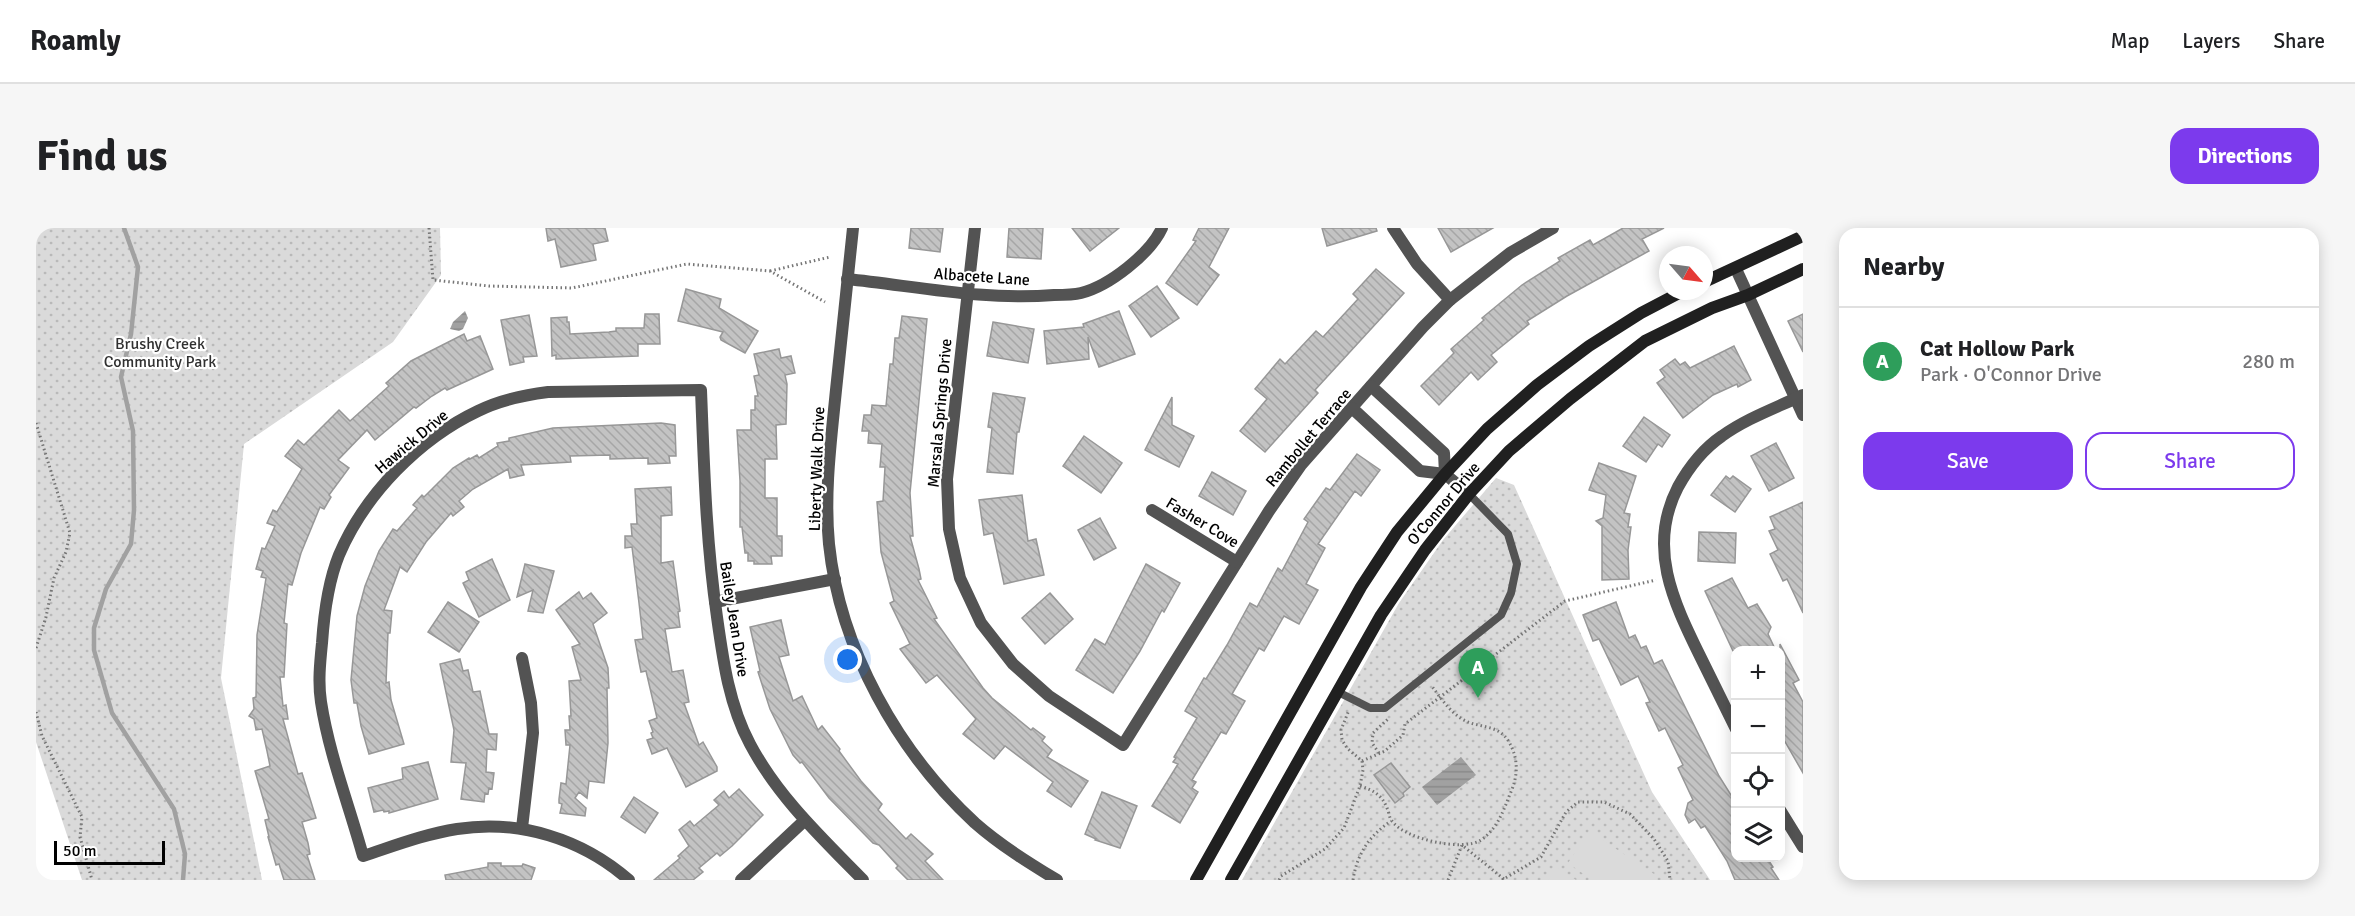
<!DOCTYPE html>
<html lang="en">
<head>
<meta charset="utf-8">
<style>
  :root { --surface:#fff; --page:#f6f6f6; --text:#202124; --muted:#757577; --line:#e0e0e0; --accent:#7c3aed }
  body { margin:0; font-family:Signika,sans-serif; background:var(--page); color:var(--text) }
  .controls { position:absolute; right:18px; bottom:18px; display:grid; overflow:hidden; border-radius:12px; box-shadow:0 3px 15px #0003 }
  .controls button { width:54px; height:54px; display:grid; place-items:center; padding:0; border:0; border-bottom:2px solid var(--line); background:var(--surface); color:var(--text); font:30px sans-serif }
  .compass { position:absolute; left:1623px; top:18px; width:54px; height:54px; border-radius:50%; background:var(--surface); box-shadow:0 3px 15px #0003; rotate:118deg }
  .scale { position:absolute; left:18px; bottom:15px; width:111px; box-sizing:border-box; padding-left:6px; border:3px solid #000; border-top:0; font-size:16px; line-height:21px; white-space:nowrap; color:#000; -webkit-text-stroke:4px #fff; paint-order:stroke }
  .you { position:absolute; left:812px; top:432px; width:21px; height:21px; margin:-15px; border:4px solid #fff; border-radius:50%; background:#1a73e8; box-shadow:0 0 0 9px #1a73e833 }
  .badge { display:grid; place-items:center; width:39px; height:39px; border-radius:50%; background:var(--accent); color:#fff; font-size:20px; font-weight:700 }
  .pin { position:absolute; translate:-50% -50px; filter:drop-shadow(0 2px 3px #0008) }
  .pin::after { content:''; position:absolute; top:32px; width:21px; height:18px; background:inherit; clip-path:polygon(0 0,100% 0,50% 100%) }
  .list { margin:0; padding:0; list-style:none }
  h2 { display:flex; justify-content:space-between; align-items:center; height:78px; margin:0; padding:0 24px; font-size:26px }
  h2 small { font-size:20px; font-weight:400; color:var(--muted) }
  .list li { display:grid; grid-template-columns:39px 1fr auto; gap:18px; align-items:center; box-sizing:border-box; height:108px; padding:0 24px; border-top:2px solid var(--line) }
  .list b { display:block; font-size:22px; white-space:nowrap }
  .list p { margin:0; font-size:20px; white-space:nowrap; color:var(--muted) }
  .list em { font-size:20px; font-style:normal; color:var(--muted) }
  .actions { display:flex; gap:12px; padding:18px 24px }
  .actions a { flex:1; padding:14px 0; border:2px solid var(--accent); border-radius:18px; text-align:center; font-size:21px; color:var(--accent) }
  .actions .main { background:var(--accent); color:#fff }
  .icon { flex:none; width:33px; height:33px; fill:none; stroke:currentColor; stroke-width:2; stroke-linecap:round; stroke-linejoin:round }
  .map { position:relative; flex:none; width:1767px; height:652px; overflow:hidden; border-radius:18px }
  header { display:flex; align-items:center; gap:36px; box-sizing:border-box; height:84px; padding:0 30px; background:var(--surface); border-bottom:2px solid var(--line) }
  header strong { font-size:28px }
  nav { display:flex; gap:33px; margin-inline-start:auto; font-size:21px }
  .intro { display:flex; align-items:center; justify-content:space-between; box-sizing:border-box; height:144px; padding:0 36px }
  h1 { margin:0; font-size:42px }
  .button { padding:15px 27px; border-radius:18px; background:var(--accent); color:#fff; font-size:21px; font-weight:700 }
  main { display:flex; gap:36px; padding:0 36px }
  aside { flex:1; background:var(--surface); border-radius:18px; box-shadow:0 3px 15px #0003 }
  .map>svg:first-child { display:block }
  .grass { fill:url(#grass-dots) }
  .pitch { fill:#dadada }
  .water { fill:url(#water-rules) }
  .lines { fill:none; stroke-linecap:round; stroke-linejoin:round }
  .stream { stroke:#a1a1a1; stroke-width:4.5 }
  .building { fill:url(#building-back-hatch); stroke:#979797; stroke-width:1.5 }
  .path { stroke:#757575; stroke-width:3; stroke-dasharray:1.5 3; stroke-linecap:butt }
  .service { stroke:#535353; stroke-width:8 }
  .minor { stroke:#535353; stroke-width:12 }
  .tertiary { stroke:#535353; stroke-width:12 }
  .secondary { stroke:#202020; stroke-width:12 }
  .labels { text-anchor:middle; stroke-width:4.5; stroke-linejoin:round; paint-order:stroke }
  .street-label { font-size:16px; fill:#000; stroke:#fff }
  .park-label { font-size:16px; fill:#313131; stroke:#fff }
</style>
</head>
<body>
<header>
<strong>Roamly</strong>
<nav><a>Map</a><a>Layers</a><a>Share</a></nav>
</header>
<div class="intro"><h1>Find us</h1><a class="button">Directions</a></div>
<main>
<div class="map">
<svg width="1767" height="652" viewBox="0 0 1767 652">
  <defs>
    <pattern id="grass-dots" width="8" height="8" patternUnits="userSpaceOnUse" patternTransform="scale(1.5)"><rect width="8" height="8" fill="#dadada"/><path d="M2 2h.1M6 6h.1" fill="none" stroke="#b9b9b9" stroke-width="1.8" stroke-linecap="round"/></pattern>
    <pattern id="water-rules" width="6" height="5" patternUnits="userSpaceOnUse" patternTransform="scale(1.5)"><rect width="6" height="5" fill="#a1a1a1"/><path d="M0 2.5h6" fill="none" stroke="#898989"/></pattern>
    <pattern id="building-back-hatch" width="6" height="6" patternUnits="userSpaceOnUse" patternTransform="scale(1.5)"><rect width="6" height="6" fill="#c3c3c3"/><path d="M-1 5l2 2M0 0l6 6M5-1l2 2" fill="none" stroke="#a6a6a6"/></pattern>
  </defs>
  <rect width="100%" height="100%" fill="#fff"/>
  <g class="grass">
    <path d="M0,0h404l1,47 -48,67 -149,102 -23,234 41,202h-180l-46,-138z"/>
    <path d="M1460,250l18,7 138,307 58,88h-468l157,-277 44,-63z"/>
  </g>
  <g class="pitch">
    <path d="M1553,603l68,45 -3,4h-62l-24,-17z"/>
    <path d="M1521,639l19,13h-28z"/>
  </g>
  <g class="water">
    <path d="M429,83l3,7 -5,11 -4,2 -9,-2 3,-7z"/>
    <path d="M1425,529l15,18 -39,30 -15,-18z"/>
  </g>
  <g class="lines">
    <path class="stream" d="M88,0l14,39 -7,67 -10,43 12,54 1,79 -3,34 -25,45 -12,39v22l18,63 62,96 11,45 -2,26"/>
  </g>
  <g class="building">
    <path d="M510,0h59l3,13 -15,3 3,16 -35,7 -6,-28 -7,2z"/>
    <path d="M875,0h32l-3,24 -31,-4z"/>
    <path d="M973,0h34l-2,31 -34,-2z"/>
    <path d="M1036,0h47l-29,23z"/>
    <path d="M1163,0h30l-20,39 10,8 -22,30 -31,-22 30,-42 -3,-1z"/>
    <path d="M1286,0h54l1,3 -50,15z"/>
    <path d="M1402,0h55l-42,24z"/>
    <path d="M1587,0h41l-22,11 7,12 -82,45 -40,25 2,3 -38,31 6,7 -19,18 -7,-8 -32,33 -18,-19 33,-33 -3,-4 33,-29 -2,-2 40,-33 38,-24 -2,-3 32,-18 3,5z"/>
    <path d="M1340,41l28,24 -89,97 3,3 -53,59 -25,-21 27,-32 -12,-10 25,-30 5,5 31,-33 7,6 35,-38 -5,-5z"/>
    <path d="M1121,58l22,32 -28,19 -22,-31z"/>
    <path d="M650,61l35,10 -2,9 39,23 -13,22 -24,-13 -1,-3 3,-5 -45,-11z"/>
    <path d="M1083,83l16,43 -36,13 -11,-30 1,22 -42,5 -3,-33 40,-4 -1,-3z"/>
    <path d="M609,86h14l1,30h-22v12l-82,3v-4l-4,1 -1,-38 16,-1v5h2l1,12 39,-2 7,-1v-3h28z"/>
    <path d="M1767,86v38l-15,-31z"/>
    <path d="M493,87l8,41 -14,1 1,5 -14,3 -9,-45z"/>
    <path d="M866,88l25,3 -17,174 3,43h-3l9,33 2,10 -3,1 19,38 -3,1 49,69 9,10 39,32 2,-2 12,9 -3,4 10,9 -5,7 41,24 -17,26 -24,-16 6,-9 -48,-36 -11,13 -31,-25 13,-15 -39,-44 -11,8 -26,-34 10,-5 -20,-41 4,-2 -13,-49 -4,-50 6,-1 2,-34h-5l2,-23 -14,-1 1,-12h-7l2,-16h7l1,-10 14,1 4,-42h3l2,-26h4z"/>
    <path d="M957,94l41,7 -6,34 -41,-7z"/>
    <path d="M428,106l3,7 13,-5 13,33 -46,21 -2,-2 -13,8 -16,12 -2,-1 -39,33 -8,-10 -29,30 11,8 -20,27 2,2 -7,12 -4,-2 -19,46 -9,32 -4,-1 -4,39 3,1 -3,53h-4l3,29 3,-1 2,14h-5l15,55 4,-1 14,45 -14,4 6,21 2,11 -3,1 8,25h-31l-5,-16 -3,1 -8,-28h1l-4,-17 4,-1 -14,-48 15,-5 -3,-15 -5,-22 -6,1 -2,-11 -5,-3 5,-7 -1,-11 3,-1 1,-62 9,-57 -5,-1 2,-6 -7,-2 6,-21 3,1 10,-23 -8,-3 6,-13 4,2 25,-43 -17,-13 13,-16 6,5 35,-35 11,11 39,-35 -3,-3 25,-22z"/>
    <path d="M1698,118l17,34 -13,7 -1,-3 -24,11 -30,23 -26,-35 8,-6 -5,-7 15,-11 5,6 5,-3 5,6z"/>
    <path d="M743,121l2,9 10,-2 4,17 -10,2 2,9 -1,40 -10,1 1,34h-12v39h12v38h5v20h-11l1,8h-18v-3h-6v-8h-3l-3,-26h-2v-46l-3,-51h14v-20h4v-14h3l-4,-20 5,-1 -5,-21z"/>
    <path d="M957,165l32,5 -6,34h-2l-4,42 -26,-2 5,-44 -4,-1z"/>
    <path d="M1136,169v28l22,11 -15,31 -34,-17z"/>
    <path d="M1608,189l26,18 -8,12 -4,-3 -12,18 -23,-16z"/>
    <path d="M625,195l14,2 1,31h-7l1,7 -22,1v-6l-38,1v-4l-40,1 1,6 -50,3 3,10 -14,3 -2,-9 -35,20 -14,12 5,6 -11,9 -2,-3 -25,29 -19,30 -7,-5 -16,43 8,1 -2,22h-2l-2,50 3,-1 2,18 13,44 -35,10 -8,-28 -4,-23h-3l-3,-23 6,-64 8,-30 14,-35 14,-22 4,2 20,-23 -4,-3 9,-10 2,2 29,-29 16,-10 1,1 7,-4 2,3 19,-12 -1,-3 12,-2v-3l44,-10z"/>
    <path d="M1048,208l38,27 -21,30 -38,-27z"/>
    <path d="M1740,215l18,35 -25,13 -18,-35z"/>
    <path d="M1321,226l23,16 -19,26 -6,-5 -37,53 7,4 -19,36 12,6 -19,34 -15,-8 -20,35 -5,-3 -27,46 13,7 -19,33 -5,-2 -29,48 4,2 -4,6 6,4 -18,31 -28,-17 26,-42 -5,-2 3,-4 -2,-1 23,-39 -12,-7 19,-33 2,1 21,-34 23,-42 7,4 21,-39 4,3 26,-49 -4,-3 22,-31 4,2z"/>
    <path d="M1563,235l37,13 -12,37 6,1 -2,13h3l-3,23 1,29 -27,1v-54l-6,-5 7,-3 3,-23 -17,-5z"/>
    <path d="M1176,244l34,19 -13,24 -34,-19z"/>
    <path d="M1690,248l4,3 3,-3 18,13 -16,23 -24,-17z"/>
    <path d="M635,259l1,28 -11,1v47l12,-2 7,50 -2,1 2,15 -15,2 7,43 11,-2 6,32 -5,1 15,42 4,-3 14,25v4l-31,16 -19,-39 -15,6 -5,-14 6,-2 -2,-5 2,-1 -4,-11 8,-3 -11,-47 -5,1 -2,-10 -4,-22 8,-1 -4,-36 -7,-56 -7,1v-12h7l-1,-12h6l-2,-35z"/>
    <path d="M986,267l6,46 8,-2 8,36 -40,9 -11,-51 -9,2 -5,-35z"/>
    <path d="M1767,274v111l-16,-34 -4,2 -13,-27 8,-4 -9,-19 6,-2 -5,-12z"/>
    <path d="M1064,290l16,30 -22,12 -16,-30z"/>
    <path d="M1663,304l37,1 -1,30 -37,-2z"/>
    <path d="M456,331l18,41 -31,17 -16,-34 6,-3 -3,-8z"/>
    <path d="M489,336l29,7 -11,42 -15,-2 5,-21 -16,7z"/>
    <path d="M1110,336l34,19 -16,29 -2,-2 -22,41 -27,42 -37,-23 19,-31 10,6z"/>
    <path d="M1696,350l16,30 9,-4 14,23 -3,7 8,17h-43l-28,-60z"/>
    <path d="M543,364l4,7 8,-6 16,20 -14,11 15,44 1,20h-2l1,55 -4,40 -15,-2 -2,17 -8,-6 -4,6 11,10 -1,8 -25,-3 2,-9 -3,-1v-4l2,-16 5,1 4,-39h-4l-1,-15h5l-1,-14h2l-2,-35 12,-1 -9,-33 8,-3 -24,-34z"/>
    <path d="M1014,365l23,26 -28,25 -23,-26z"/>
    <path d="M412,374l31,20 -20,30 -31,-20z"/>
    <path d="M1580,374l13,36 6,-3 6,13 5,-2 8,18 8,-4 57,116 17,27v55h31l6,9 -2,1 8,12h-44l-8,-19 -22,-35 -4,2 -6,-9 -6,4 -4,-8 3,-12 5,-3 -15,-32 5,-3 -18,-37 -6,3 -13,-28 4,-1 -12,-26 -17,9 -22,-46 -6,2 -10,-26z"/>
    <path d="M745,392l8,35 -10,2 14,44 9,-5 16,34 4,-4 18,23 -1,2 22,30 21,23 -4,6 28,29 5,-5 22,20 -8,7 18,19h-35l-12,-12 2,-2 -19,-21 -6,-2 -44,-45 -27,-36 -2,1 -7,-8 -23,-46 -12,-37 2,-1 -10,-44z"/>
    <path d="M1744,416l19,36 -6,3 10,19v71l-19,-33 -4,2z"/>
    <path d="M424,431l3,12 5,-1 5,22 7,-1 9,43h8l-1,16 -9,-1 -1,23 8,1 -2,16 -3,-1 -1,6 -3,-1 -1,9 -23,-3 5,-36 -15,-1 3,-32 -14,-66z"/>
    <path d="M392,534l10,37 -49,14v-2l-5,1 -1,-2 -9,2 -6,-24 35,-9 -1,-11z"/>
    <path d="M1355,535l19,24 -7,6 1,3 -9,7 -21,-28z"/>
    <path d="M703,561l24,26 -31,31 -12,10 -3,-3 -18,15 4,4 -10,8h-39l26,-22 -2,-2 11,-10 -10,-16 11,-9 4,5 25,-21 -5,-5 10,-9 5,7z"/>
    <path d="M1066,564l35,14 -17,42 -25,-8 1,-1 -11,-5z"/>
    <path d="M598,569l24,16 -13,20 -24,-16z"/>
    <path d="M452,635h13v3h21l1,-2 12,4 -4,12h-85l-1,-5 43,-8z"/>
  </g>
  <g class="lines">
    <g class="path">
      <path d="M393,0l4,52 56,6 83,2 115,-24 83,7 55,31"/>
      <path d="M734,43l60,-14"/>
      <path d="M0,195l34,110 -4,19 -12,26 -8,39 -10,31"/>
      <path d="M0,484l6,24 40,81 -2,20 12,43"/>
      <path d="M1343,525l-7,-10 1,-10 15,-14"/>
      <path d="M1326,533l23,-10 18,-16 2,-11 160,-123 91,-21"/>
      <path d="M1324,558c13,4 22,9 27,22 2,4 2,10 5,13 12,18 71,31 89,19 16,-11 22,-28 29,-46 8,-17 9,-35 -1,-52 -11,-19 -31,-13 -47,-23 -13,-8 -22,-22 -31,-34"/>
      <path d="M1243,652l2,-4 44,-27 19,-21 16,-42 3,-16 -1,-9 -15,-13 -5,-8 -1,-10 8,-20"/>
      <path d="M1317,652c4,-26 16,-44 38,-59"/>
      <path d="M1412,652l14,-35 43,35"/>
      <path d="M1466,652l39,-23 25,-45 12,-10h26l26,12 24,25 14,22 2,19"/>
    </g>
    <path class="service" d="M1302,464l32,16h15l116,-93 10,-22 6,-29 -9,-30 -39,-40"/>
    <g class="minor">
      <path d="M939,0l-28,251 2,50 11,49 21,45 32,41 36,32 74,49 146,-234 32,-46 122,-138 27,-27 60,-47 43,-25"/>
      <path d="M1357,0l24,36 33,36"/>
      <path d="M1700,41l67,146"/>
      <path d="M811,51c68,7 138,22 207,16 8,0 19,0 27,-2 28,-7 69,-39 81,-65"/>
      <path d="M1335,158l73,67 1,21"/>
      <path d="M1316,180l68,63 25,3"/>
      <path d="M1409,246l24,20"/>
      <path d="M1116,282l85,52"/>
      <path d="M679,374l120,-23"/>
      <path d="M486,430l9,45 2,30 -11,95"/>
      <path d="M1700,501c-12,-24 -24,-49 -36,-73 -27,-55 -53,-109 -22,-169 11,-20 25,-38 44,-51 25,-18 54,-28 81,-41"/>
      <path d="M1744,582l23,37"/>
      <path d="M593,652c-47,-41 -110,-61 -172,-51 -32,5 -63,17 -94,27 -14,-51 -34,-102 -42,-154 -3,-19 -1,-39 1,-59 2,-29 6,-61 17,-88 26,-61 80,-116 139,-144 22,-11 46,-16 70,-19l153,-2c3,76 5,152 16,227 6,43 12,88 33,127 28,53 72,94 113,136"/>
      <path d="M705,652l63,-59"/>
    </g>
    <path class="tertiary" d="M817,0c-6,54 -11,108 -17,162 -5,51 -12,103 -7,154 11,105 69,208 146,279 25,22 54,40 82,57"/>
    <g class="secondary">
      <path d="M1668,54l99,-46"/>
      <path d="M1160,652l165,-293 36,-55 48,-58 42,-45 50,-44 52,-39 52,-33 42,-22"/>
      <path d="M1195,652l150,-265 44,-65 44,-56 40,-43 61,-52 75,-58 67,-33 36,-13 55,-26"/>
    </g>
  </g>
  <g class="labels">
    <g class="street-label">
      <text transform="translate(946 48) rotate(4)" y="6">Albacete Lane</text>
      <text transform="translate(903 185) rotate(-85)" y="6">Marsala Springs Drive</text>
      <text transform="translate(1272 209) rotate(-50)" y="6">Rambollet Terrace</text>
      <text transform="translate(375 213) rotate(-40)" y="6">Hawick Drive</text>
      <text transform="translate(780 241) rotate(-88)" y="6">Liberty Walk Drive</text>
      <text transform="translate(1407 275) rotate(-50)" y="6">O'Connor Drive</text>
      <text transform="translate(1167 294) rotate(31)" y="6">Fasher Cove</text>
      <text transform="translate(699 391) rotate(81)" y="6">Bailey Jean Drive</text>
    </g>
    <g class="park-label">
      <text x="124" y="121">Brushy Creek<tspan x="124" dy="18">Community Park</tspan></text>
    </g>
  </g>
</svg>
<div class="controls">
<button>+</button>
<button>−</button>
<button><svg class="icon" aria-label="locate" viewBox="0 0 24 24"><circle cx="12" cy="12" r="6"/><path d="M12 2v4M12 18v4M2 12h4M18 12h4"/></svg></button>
<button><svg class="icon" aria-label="layers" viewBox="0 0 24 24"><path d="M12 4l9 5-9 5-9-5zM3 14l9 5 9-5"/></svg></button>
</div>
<svg class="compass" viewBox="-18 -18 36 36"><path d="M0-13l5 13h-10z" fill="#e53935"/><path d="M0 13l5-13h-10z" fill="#757577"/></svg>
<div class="scale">50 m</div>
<div class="you"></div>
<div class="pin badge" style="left:1442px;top:470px;background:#2e9e5b">A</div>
</div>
<aside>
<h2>Nearby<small></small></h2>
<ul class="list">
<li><span class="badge" style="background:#2e9e5b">A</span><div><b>Cat Hollow Park</b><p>Park · O'Connor Drive</p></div><em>280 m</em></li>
</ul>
<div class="actions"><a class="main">Save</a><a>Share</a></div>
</aside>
</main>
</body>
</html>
